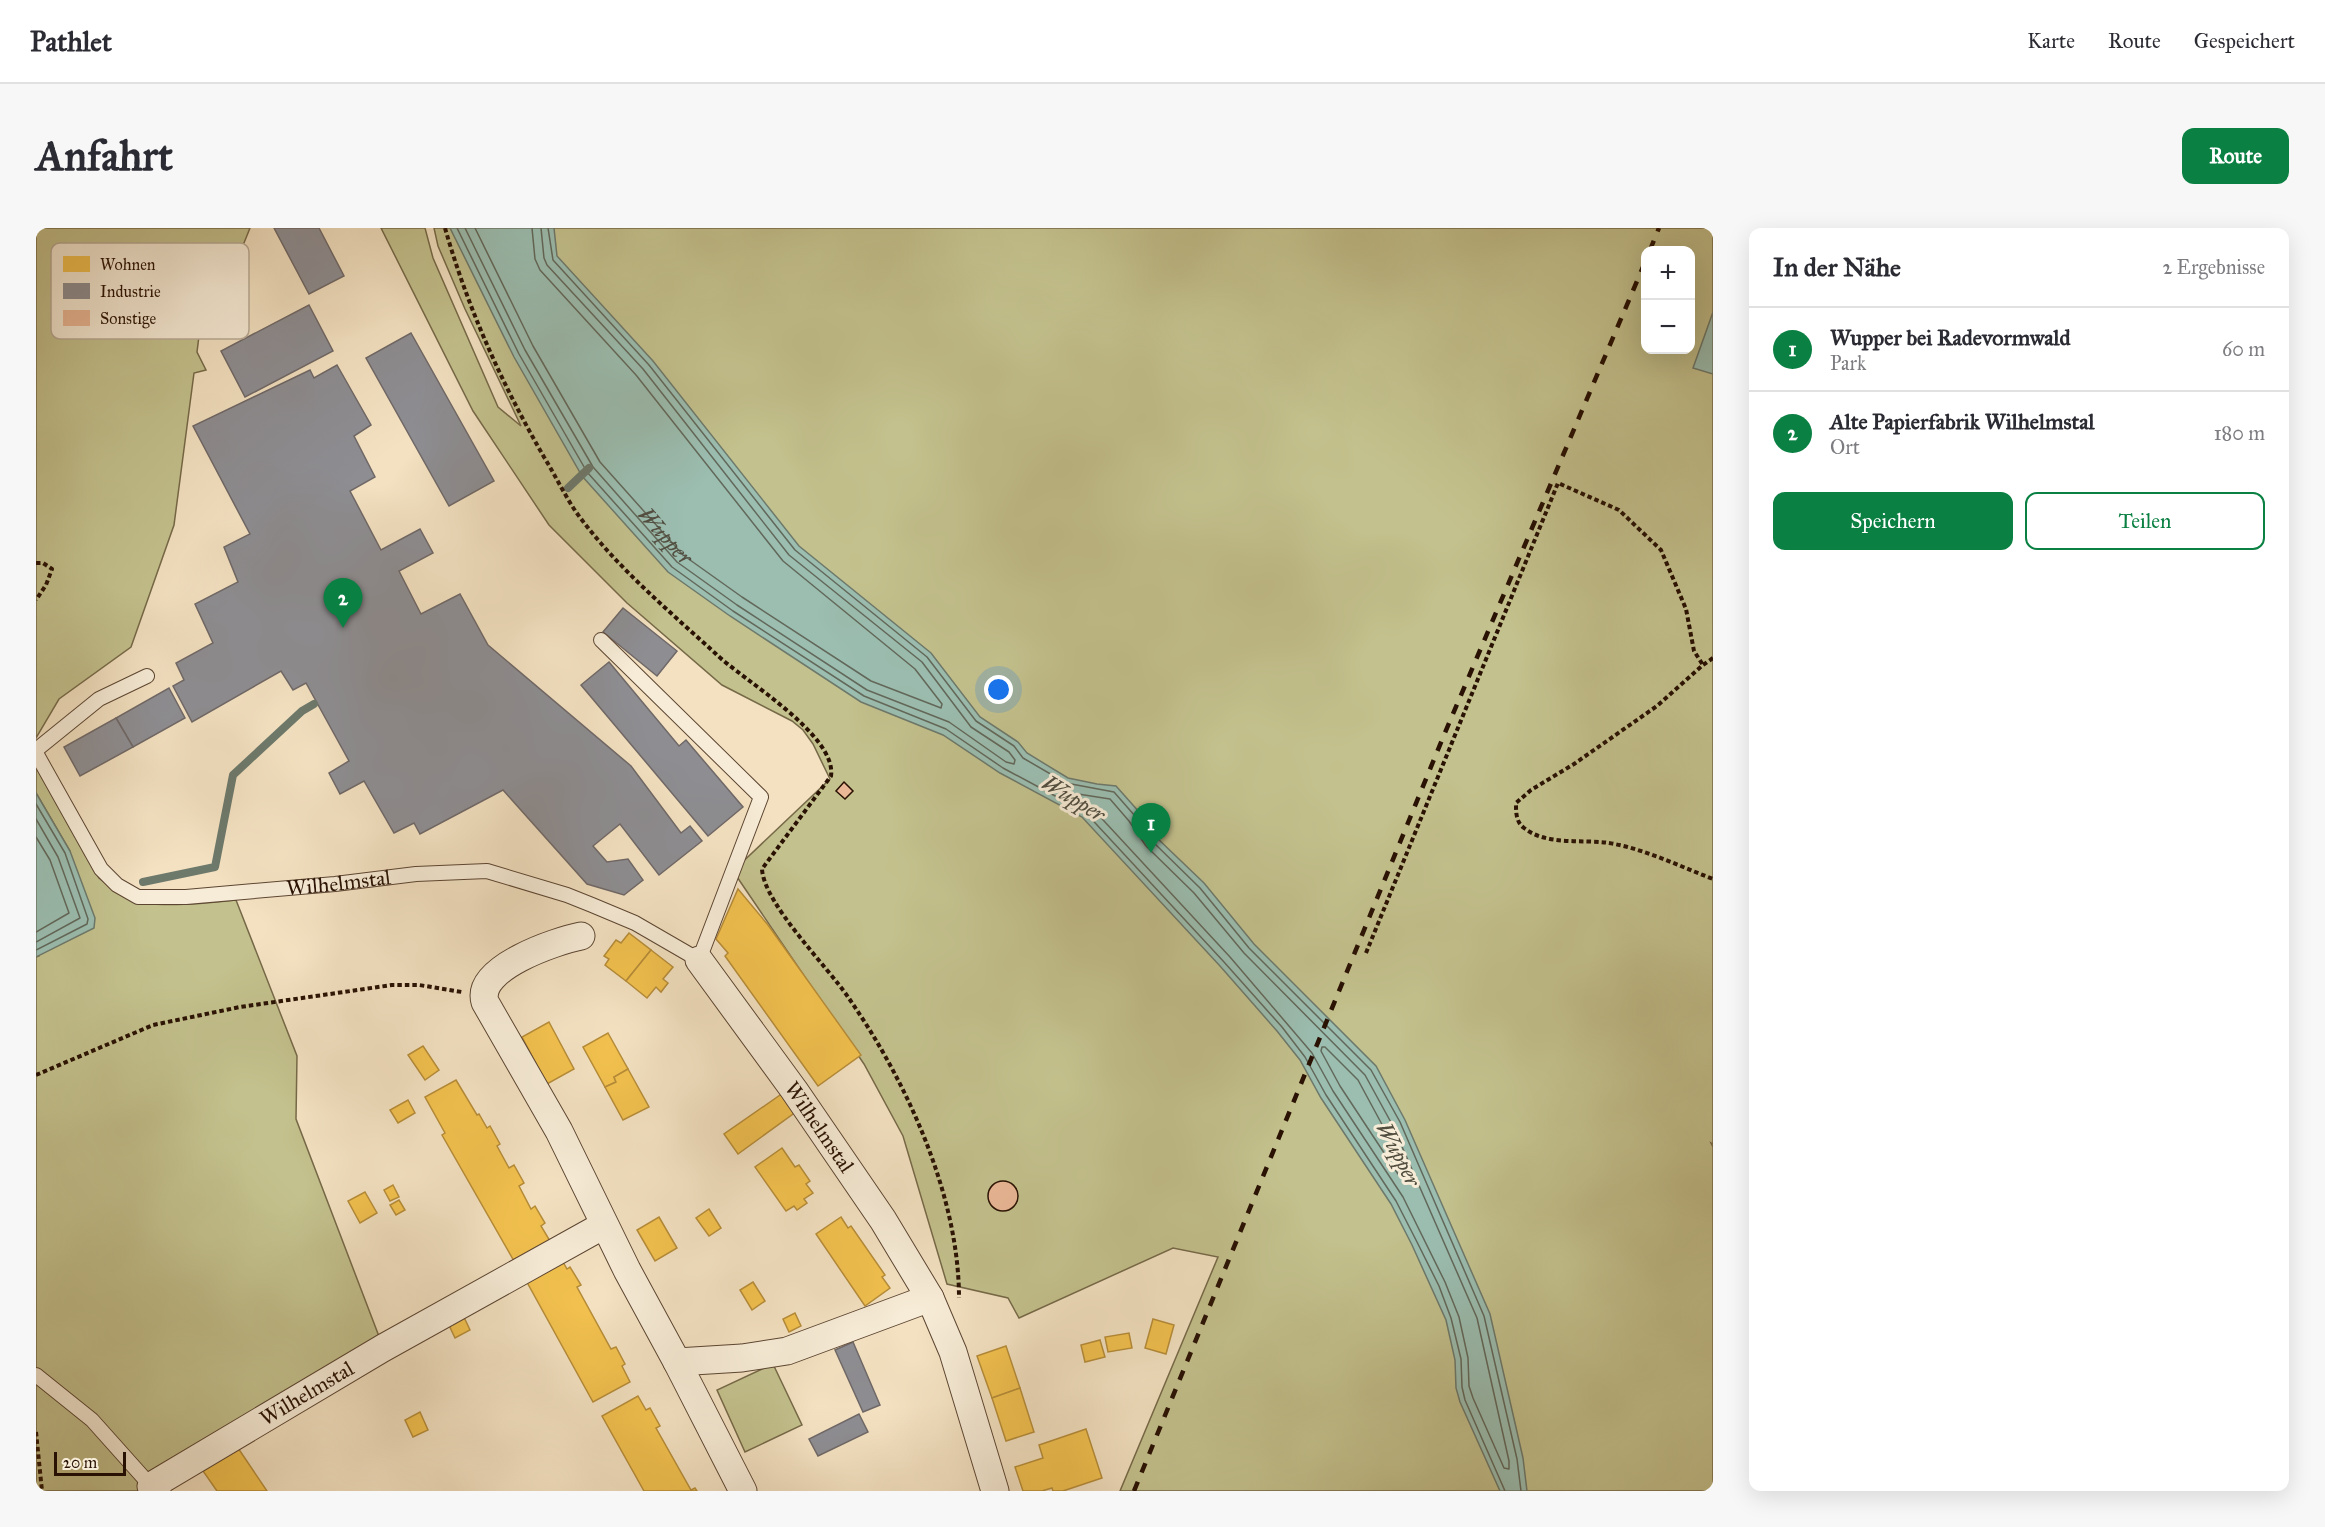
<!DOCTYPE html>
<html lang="de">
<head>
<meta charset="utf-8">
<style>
  :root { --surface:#fff; --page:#f7f7f7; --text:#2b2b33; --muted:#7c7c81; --line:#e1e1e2; --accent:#0b8043 }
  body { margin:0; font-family:"IM FELL Great Primer",serif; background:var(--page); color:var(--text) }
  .controls { position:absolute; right:18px; top:18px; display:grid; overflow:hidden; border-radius:12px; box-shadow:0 6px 24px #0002 }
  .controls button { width:54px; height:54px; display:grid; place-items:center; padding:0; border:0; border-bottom:2px solid var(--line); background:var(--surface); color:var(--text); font:30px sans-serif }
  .scale { position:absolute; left:18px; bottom:15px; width:72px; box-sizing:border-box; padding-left:6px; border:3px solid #291103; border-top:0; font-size:16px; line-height:21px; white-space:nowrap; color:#291103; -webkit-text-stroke:4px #f7ecd7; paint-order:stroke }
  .you { position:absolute; left:963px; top:462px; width:21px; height:21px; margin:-15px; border:4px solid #fff; border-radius:50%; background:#1a73e8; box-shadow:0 0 0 9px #1a73e833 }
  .badge { display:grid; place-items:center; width:39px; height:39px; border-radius:50%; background:var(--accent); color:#fff; font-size:20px; font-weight:700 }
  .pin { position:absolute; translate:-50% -50px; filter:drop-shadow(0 2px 3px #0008) }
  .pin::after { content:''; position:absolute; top:32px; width:21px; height:18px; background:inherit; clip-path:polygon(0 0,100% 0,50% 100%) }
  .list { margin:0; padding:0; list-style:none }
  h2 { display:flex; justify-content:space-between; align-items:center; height:78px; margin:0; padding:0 24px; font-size:26px }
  h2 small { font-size:20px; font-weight:400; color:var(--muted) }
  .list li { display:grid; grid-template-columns:39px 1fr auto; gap:18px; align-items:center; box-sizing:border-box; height:84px; padding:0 24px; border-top:2px solid var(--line) }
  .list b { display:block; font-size:22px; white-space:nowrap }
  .list p { margin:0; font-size:20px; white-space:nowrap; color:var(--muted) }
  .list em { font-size:20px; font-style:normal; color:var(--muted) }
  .actions { display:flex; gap:12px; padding:18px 24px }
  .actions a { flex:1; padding:14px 0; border:2px solid var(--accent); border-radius:12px; text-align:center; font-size:21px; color:var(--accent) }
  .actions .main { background:var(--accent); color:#fff }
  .map { position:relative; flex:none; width:1677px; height:1263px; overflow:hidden; border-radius:12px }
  header { display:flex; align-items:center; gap:36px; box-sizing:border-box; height:84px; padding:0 30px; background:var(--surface); border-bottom:2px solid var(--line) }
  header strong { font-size:28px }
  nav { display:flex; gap:33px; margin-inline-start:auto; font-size:21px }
  .intro { display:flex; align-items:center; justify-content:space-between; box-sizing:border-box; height:144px; padding:0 36px }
  h1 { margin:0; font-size:42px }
  .button { padding:15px 27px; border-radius:12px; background:var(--accent); color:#fff; font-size:21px; font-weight:700 }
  main { display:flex; gap:36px; padding:0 36px }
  aside { flex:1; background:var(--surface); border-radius:12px; box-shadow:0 6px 24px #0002 }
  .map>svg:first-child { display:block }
  .green { fill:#c3c18d; stroke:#766948; stroke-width:1.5; fill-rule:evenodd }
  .water { fill:#9bbeb1; stroke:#6d796b; stroke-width:1.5 }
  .homes { fill:#f2c14e; stroke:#b68c38; stroke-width:1.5 }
  .industry { fill:#8d8d92; stroke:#6f6867; stroke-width:1.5 }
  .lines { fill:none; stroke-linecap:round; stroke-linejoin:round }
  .shore { stroke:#62685a; stroke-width:1.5 }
  .stream { stroke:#6d796b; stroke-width:8 }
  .building { fill:#ebb897; stroke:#291103; stroke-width:1.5 }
  .lane-casing { stroke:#5c4532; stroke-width:16 }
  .street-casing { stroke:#5c4532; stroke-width:29 }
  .path { stroke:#291103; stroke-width:4; stroke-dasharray:4.5 3; stroke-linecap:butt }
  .lane { stroke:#f7ecd7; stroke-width:14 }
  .street { stroke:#f7ecd7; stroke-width:27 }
  .rail { stroke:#291103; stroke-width:4.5; stroke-dasharray:10 10; stroke-linecap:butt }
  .labels { text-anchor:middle; stroke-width:6; stroke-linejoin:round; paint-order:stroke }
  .street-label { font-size:21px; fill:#291103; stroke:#f7ecd7 }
  .water-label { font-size:22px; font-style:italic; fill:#514e40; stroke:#f7ecd7 }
  .key { fill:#f7ecd7; stroke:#b9aa97; stroke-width:1.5 }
  .key-label { font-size:16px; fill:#291103 }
</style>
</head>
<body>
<header>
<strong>Pathlet</strong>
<nav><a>Karte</a><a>Route</a><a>Gespeichert</a></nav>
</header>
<div class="intro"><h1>Anfahrt</h1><a class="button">Route</a></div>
<main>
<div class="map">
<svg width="1677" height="1263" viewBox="0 0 1677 1263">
  <rect width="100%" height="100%" fill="#f3e1c1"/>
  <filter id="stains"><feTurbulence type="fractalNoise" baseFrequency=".00333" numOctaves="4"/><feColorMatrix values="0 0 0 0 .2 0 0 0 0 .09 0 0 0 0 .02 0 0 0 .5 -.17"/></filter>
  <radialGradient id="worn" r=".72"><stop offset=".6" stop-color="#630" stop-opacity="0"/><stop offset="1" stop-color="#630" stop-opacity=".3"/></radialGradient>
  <g class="green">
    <path d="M0,0h214l-6,15 -40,53 -7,56 9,18 -12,3 -20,152 -43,122 -72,52 -23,39z"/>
    <path d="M345,0h44l8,30 65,149 23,19 -56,-117 -27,-63 -4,-18h1279v916l-2,-1 2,4v344h-593l98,-234 -45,-9 -154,70 -11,-20 -61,-14 -44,-148 -39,-72 -131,-193 97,-92 -17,-35 -10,-14 -11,-9 -70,-36 -95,-82 -78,-78 -76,-114zM1610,22h44v100h-44z"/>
    <path d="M0,532l63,118c13,10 29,23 46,25 25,4 65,0 91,-3l61,156 -1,63 84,220 -228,152h-116v-534l3,-1 31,-105 -34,-58z"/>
    <path d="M737,1136l29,61 -57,27 -28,-62z"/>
  </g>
  <g class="water">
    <path d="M414,0h104l3,28 96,105 146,185 132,107 49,64 38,25 9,11 41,25 29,6 19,2 24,27 16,24 48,46 50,61 122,122 29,54 85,194 33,144 4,33h-27l-40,-89 -4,-14 -1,-28 -9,-40 -34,-75 -21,-41 -70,-106 -21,-38 -23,-29 -57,-65 -138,-149 -82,-44 -57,-38 -82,-33 -131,-86 -62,-44 -86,-96 -68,-119z"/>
    <path d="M1677,84v62l-20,-6z"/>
    <path d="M0,565l34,58 25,67 -1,10 -58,29z"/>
  </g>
  <g class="homes">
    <path d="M702,661l30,36 93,130 -43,31 -93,-130 3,-3 -12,-14z"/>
    <path d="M593,705l22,17 -25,31 -21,-16 4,-6 -5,-3 12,-16 5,3z"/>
    <path d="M615,722l22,17 -10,12 5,4 -7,9 -5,-5 -9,11 -21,-17z"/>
    <path d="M513,794l25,47 -27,15 -25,-47z"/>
    <path d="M572,805l20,36 -14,8 2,5 -11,5 -22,-40z"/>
    <path d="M387,818l16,24 -14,10 -17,-25z"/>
    <path d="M592,841l21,38 -26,13 -18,-33 11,-5 -2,-5z"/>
    <path d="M420,852l21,35 2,-1 8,14 3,-2 10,18 -3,2 12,22 5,-3 10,18 -5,3 12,23 4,-3 10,17 -4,3 9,15 -36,20 -72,-126 3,-2 -20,-36z"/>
    <path d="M747,865l11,17 -1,4 -55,40 -14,-20z"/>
    <path d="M372,872l7,13 -17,10 -8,-13z"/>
    <path d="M746,920l13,19 4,-2 11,16 -4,3 7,9 -9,6 3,4 -10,7 -3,-4 -8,5 -31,-44z"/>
    <path d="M357,957l6,12 -9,4 -6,-11z"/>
    <path d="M329,964l12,21 -17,10 -12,-22z"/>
    <path d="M363,972l6,10 -9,5 -6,-10z"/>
    <path d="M673,981l12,19 -12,8 -13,-18z"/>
    <path d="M623,989l18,31 -22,13 -18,-31z"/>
    <path d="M805,989l7,11 3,-2 34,49 -3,2 8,11 -25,18 -49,-72z"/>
    <path d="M523,1027l8,14 3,-2 11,18 -4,2 34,62 5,-2 9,17 -3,2 8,16 -37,20 -70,-127z"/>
    <path d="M717,1054l12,19 -13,9 -12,-20z"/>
    <path d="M426,1085l8,17 -15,8 -8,-17z"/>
    <path d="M759,1085l6,13 -12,6 -6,-13z"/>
    <path d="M1117,1091l21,6 -8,29 -21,-6z"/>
    <path d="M1093,1105l3,15 -24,4 -3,-15z"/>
    <path d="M1064,1112l5,17 -20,5 -4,-17z"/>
    <path d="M970,1118l14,42 -28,10 -15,-42z"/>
    <path d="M984,1160l14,44 -28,9 -14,-43z"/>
    <path d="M602,1168l8,14 4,-2 10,18 -4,2 35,62 4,-2 2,3h-53l-42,-75z"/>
    <path d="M384,1184l8,18 -15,7 -8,-17z"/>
    <path d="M1050,1201l16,49 -39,13h-10l-1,-3 -10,3h-19l-8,-24 28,-9 -4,-13z"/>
    <path d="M202,1220l29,43h-50l-14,-20z"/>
  </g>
  <g class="industry">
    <path d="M238,0h45l25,48 -35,18z"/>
    <path d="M273,77l24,46 -88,46 -24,-46z"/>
    <path d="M375,105l83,148 -45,25 -83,-148z"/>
    <path d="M301,137l34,60 -17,11 21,41 -25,14 31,59 39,-21 13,24 -34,18 22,43 39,-20 28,51 143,121 50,67 9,-7 12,15 -43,34 -39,-51 -27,22 14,16 21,-3 15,21 -19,15 -37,-11 -84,-94 -83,44 -6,-11 -20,10 -30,-52 -24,13 -11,-21 20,-12 -43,-78 -13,7 -12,-19 -89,51 -19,-36 11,-6 -8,-17 37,-20 -18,-39 43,-22 -14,-35 26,-13 -57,-108 117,-56 4,8z"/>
    <path d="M587,380l54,43 -20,25 -54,-44z"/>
    <path d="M573,434l70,84 7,-6 57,67 -35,29 -127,-151z"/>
    <path d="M133,460l16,30 -52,29 -17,-29z"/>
    <path d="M80,490l17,29 -53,29 -16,-29z"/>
    <path d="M817,1114l27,63 -17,7 -28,-62z"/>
    <path d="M823,1186l9,18 -50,24 -9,-17z"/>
  </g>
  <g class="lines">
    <g class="shore">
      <path d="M421,0l62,126 68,118 85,95 61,44 131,85 82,33 57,39 82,44 139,150 58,65 23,30 21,38 70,106 21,41 22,44 12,32 10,41 1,28 3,13 40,91"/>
      <path d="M429,0l60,122 68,117 84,95 60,43 130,85 82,32 57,40 8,2 1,-4 -6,-8 -38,-25 -49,-65 -133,-107 -146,-186 -96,-104 -3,-7 -3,-30"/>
      <path id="s1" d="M439,0l58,118 67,116 83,93 59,42 129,84 70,27 1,-4 -27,-35 -132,-108 -147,-186 -96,-105 -5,-11 -3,-31"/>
      <path d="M512,0l5,32 96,105 146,185 132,107 49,64 38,25 9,12 43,25 48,9 21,24 17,25 48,47 49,60 122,122 29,52 84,194 33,143 4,32"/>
      <path d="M1042,566l32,5 19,22 17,25 48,47 50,60 121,122 28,51 84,192 32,143v8l-5,-1 -31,-70 -4,-12 -1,-28 -9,-41 -14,-35 -42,-85 -70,-106 -21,-38 -82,-96 -138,-149 -15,-9z"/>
      <path d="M0,576l29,49 23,66 -1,5 -51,26"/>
      <path d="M0,591l22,38 22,61 -44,24"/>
      <path d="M0,609l14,23 19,53 -33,19"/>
      <path d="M1286,819h3l33,33 27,50 18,41 -1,3h-4l-58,-88 -19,-35z"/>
    </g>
    <g class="stream">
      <path d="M532,260l21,-20"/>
      <path d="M107,654l72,-15 18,-92 69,-64 12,-7"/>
    </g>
  </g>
  <g class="building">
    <path d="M808,554l9,9 -8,8 -9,-8z"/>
    <circle cx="967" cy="968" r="15"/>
  </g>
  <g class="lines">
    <g class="lane-casing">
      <g id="lane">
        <path d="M0,522l63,-51 48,-23"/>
        <path id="s2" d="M0,525l65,116 16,16 21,12h48l149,-13 81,-10 71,-3 80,24 25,10 43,18 64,37 62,-163 -160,-157"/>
        <path d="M0,1147l56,45 59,66"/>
      </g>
    </g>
    <g class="street-casing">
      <g id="street">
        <path d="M545,708c-25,5 -106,32 -96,66l74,129 68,139 50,92 66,129"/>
        <path id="s3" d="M663,732l95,130 89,130 47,78 23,54 42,139"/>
        <path d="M641,1134l65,-4 45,-7 143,-53"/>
        <path id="s4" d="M121,1263l-6,-5 232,-138 221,-123"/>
      </g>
    </g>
    <g class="path">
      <path d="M409,0c23,81 57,156 99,229 11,18 20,37 32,55 39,54 91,97 140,142 27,26 121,81 115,122l-69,93c2,35 65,97 86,128 58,83 111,198 111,301"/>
      <path d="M0,335h7l9,6 -6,16 -10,15"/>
      <path d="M1677,430l-10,7 -46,41 -83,58 -43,26 -15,13c0,10 0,19 8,25 23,18 58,11 85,15 36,6 70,23 104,36"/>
      <path d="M1330,725l192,-470 61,27 42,40 25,59 8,42 9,14"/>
      <path d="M0,847l117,-50 87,-18 152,-22h27l43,7"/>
      <path d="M0,1204l6,59"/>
    </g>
    <use href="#lane" class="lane"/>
    <use href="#street" class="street"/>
    <g class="rail">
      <path d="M1614,22l9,-22"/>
      <path d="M1098,1263l310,-756 202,-475"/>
    </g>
  </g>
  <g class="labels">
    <g class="street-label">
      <text dy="7" stroke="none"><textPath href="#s2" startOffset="381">Wilhelmstal</textPath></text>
      <text dy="7" stroke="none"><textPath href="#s3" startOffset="206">Wilhelmstal</textPath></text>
      <text dy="7" stroke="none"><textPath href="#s4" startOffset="189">Wilhelmstal</textPath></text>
    </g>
    <g class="water-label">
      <text dy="8" stroke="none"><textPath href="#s1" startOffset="364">Wupper</textPath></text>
      <text transform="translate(1038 570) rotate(31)" y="8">Wupper</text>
      <text transform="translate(1363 926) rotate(62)" y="8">Wupper</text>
    </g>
  </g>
  <rect x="15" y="15" width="198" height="96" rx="9" class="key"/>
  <rect x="27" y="28" width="27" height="16" fill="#f2c14e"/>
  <rect x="27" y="55" width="27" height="16" fill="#8d8d92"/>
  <rect x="27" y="82" width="27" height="16" fill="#ebb897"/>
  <g class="key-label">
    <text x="64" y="42">Wohnen</text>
    <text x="64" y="69">Industrie</text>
    <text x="64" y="96">Sonstige</text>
  </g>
  <rect width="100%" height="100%" filter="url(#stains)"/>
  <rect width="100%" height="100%" fill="url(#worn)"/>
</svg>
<div class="controls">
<button>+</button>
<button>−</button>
</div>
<div class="scale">20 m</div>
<div class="you"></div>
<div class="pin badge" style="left:1115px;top:625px">1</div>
<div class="pin badge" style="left:307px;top:400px">2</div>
</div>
<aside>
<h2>In der Nähe<small>2 Ergebnisse</small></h2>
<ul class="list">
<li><span class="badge">1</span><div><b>Wupper bei Radevormwald</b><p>Park</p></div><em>60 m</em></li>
<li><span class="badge">2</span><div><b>Alte Papierfabrik Wilhelmstal</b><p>Ort</p></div><em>180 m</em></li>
</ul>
<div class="actions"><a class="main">Speichern</a><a>Teilen</a></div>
</aside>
</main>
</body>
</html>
